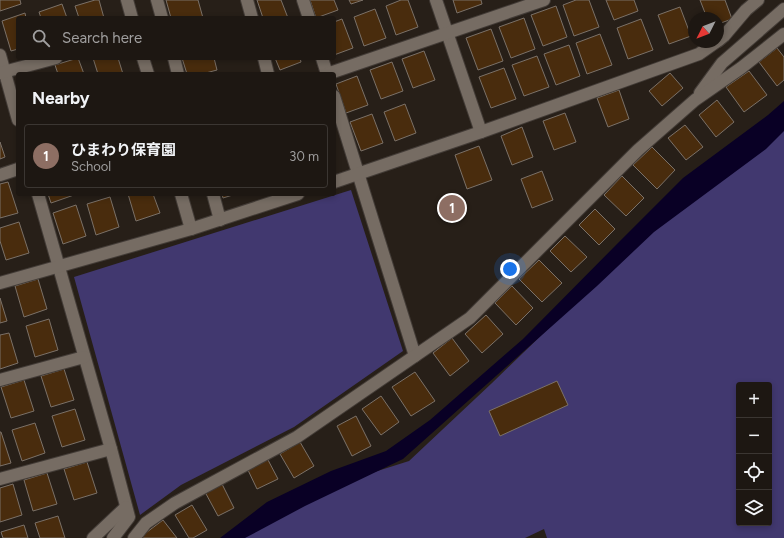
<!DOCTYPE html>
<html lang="en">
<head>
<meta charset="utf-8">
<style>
  :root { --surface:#1d1712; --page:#25201b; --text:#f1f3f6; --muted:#a09f9f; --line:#3b3632; --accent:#7c3aed }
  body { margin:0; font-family:Figtree,"Noto Sans JP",sans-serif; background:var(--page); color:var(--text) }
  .controls { position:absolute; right:12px; bottom:12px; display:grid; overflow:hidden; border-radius:4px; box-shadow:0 2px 6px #0003 }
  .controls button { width:36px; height:36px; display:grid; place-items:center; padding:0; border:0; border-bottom:1px solid var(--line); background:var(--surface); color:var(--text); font:20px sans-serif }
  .compass { position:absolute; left:688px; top:12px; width:36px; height:36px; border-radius:50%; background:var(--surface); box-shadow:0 2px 6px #0003; rotate:228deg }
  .you { position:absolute; left:510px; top:269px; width:14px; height:14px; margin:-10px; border:3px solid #fff; border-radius:50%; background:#1a73e8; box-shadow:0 0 0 6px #1a73e833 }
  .badge { display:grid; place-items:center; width:26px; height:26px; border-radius:50%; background:var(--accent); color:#fff; font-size:13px; font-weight:700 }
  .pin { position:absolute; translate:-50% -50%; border:2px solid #fff; box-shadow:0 1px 4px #0006 }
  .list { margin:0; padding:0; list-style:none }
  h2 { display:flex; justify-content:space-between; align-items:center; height:52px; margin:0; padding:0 16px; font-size:17px }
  h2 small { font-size:13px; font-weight:400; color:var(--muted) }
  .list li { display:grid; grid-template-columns:26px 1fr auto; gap:12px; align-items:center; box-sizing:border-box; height:64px; margin:0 8px 8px; padding:0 8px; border:1px solid var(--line); border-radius:4px }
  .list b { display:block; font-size:15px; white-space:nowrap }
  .list p { margin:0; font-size:13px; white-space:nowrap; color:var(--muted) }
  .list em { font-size:13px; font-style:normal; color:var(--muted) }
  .icon { flex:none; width:22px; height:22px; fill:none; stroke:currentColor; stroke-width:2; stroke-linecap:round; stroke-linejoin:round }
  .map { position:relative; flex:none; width:784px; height:538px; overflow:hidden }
  .search { position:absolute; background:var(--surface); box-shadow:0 2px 6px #0003; left:16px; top:16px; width:320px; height:44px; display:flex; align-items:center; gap:10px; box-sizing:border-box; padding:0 14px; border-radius:4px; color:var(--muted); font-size:15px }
  .panel { position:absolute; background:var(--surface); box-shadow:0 2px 6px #0003; left:16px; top:72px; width:320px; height:124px; border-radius:4px }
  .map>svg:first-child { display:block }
  .green { fill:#41386f; fill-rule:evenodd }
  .water { fill:#090025 }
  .building { fill:#492c0d; stroke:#7b7168 }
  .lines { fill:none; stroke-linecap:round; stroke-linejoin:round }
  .street-casing { stroke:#433c37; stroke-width:14 }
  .street { stroke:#766c63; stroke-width:12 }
</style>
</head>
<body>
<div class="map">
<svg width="784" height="538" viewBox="0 0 784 538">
  <rect width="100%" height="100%" fill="#271f18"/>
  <g class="green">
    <path d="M784,120v418h-237l-3,-9 -19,9h-287l70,-45 101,-32 83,-78 155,-150zM739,385h30v138h-30z"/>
    <path d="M351,190l52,161 -109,76 -113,58 -41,30 -66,-238z"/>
  </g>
  <path class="water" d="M784,101v30l-18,18 -112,83 -57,54 -194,173 -98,47 -60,32h-25l47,-36 64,-31 55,-20 44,-31 93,-81 94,-95 66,-66 85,-63z"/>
  <g class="building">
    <path d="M0,0h20l1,4 -21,7z"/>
    <path d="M95,0h4l5,18h-25l-4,-12z"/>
    <path d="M166,0h32l5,18h-32z"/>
    <path d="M257,0h24l7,18h-25z"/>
    <path d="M310,0h24l4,10 -22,8z"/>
    <path d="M349,0h14l-12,4z"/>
    <path d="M401,0h7l10,27 -22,8 -10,-29z"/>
    <path d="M453,0h28l1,4 -25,9z"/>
    <path d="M576,0h13l10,27 -25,9 -11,-31z"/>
    <path d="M606,0h28l4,11 -24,9z"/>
    <path d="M700,0h25l7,19 -14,5v-6h-11z"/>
    <path d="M62,4l5,14h-26l-2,-6z"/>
    <path d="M556,6l11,31 -24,9 -12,-31z"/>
    <path d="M680,7l11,29 -22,8 -11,-29z"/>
    <path d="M375,9l11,29 -22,8 -10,-29z"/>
    <path d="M25,13l1,5h-8v31l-7,2 -9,-30z"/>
    <path d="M524,18l11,31 -24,9 -12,-31z"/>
    <path d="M342,19l11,29 -19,7v-33z"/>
    <path d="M641,19l12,31 -25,9 -11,-31z"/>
    <path d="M491,29l12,32 -25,9 -12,-32z"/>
    <path d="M600,34l12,31 -25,9 -11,-31z"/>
    <path d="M569,45l11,31 -24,9 -12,-31z"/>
    <path d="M777,48l7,9v23l-7,6 -18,-24z"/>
    <path d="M424,51l11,29 -22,8 -11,-29z"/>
    <path d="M537,56l12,31 -25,9 -12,-31z"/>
    <path d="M78,58l6,16h-26l-3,-9z"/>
    <path d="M93,58h25l5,16h-25z"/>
    <path d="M182,58h32l3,12 -15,4h-15z"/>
    <path d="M275,58h25l1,4 -21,8z"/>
    <path d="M392,62l11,29 -22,8 -11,-29z"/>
    <path d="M504,68l12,31 -25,9 -12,-31z"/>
    <path d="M749,71l18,24 -23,17 -18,-25z"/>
    <path d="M670,73l13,15 -21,18 -13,-15z"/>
    <path d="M357,76l11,29 -22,8 -10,-29z"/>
    <path d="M619,90l10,29 -21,8 -11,-29z"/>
    <path d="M717,100l17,22 -18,15 -17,-22z"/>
    <path d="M405,104l11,29 -21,8 -11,-29z"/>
    <path d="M565,113l11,29 -22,8 -11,-29z"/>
    <path d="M372,114l11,29 -22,8 -11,-29z"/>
    <path d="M685,125l18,22 -17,13 -18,-22z"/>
    <path d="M522,127l11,30 -21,8 -11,-29z"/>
    <path d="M0,142l5,15 -5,2z"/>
    <path d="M479,146l13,34 -25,9 -12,-34z"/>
    <path d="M652,147l23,23 -18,19 -24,-24z"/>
    <path d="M542,171l11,29 -21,8 -11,-29z"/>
    <path d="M622,176l22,22 -18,18 -22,-21z"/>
    <path d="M8,182l10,31 -18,5v-34z"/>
    <path d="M48,194h25l1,1 -23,8z"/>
    <path d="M128,194h25l7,19 -24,8z"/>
    <path d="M222,194h14l-13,4z"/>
    <path d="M110,197l9,30 -23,8 -9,-31z"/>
    <path d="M76,205l10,31 -23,8 -10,-31z"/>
    <path d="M595,209l20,20 -16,16 -20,-20z"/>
    <path d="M19,222l10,31 -23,7 -6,-19v-13z"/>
    <path d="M565,236l22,21 -16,15 -21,-21z"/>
    <path d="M539,260l23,23 -20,19 -23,-23z"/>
    <path d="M38,279l9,30 -23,8 -9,-31z"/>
    <path d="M512,286l21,22 -17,17 -21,-22z"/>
    <path d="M0,298l7,23 -7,2z"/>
    <path d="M486,315l17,19 -21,19 -17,-19z"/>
    <path d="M49,319l9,31 -23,7 -9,-31z"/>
    <path d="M9,333l9,30 -18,6v-34z"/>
    <path d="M452,338l17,23 -19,15 -17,-23z"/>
    <path d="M64,369l10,31 -23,7 -10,-31z"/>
    <path d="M415,372l20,29 -24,15 -19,-29z"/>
    <path d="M24,380l10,31 -23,7 -10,-31z"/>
    <path d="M557,381l11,24 -68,31 -11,-25z"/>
    <path d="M381,396l18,26 -18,13 -19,-26z"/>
    <path d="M75,409l10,31 -23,7 -10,-31z"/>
    <path d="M356,416l15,30 -19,10 -15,-30z"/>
    <path d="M35,423l10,30 -23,8 -10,-31z"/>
    <path d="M0,432h1l10,31 -11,3z"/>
    <path d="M300,442l14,24 -20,12 -14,-24z"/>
    <path d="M267,458l11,21 -21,10 -10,-21z"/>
    <path d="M87,462l10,31 -23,7 -10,-31z"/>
    <path d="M47,473l10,31 -24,7 -9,-31z"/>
    <path d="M13,484l9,31 -22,7v-34z"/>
    <path d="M222,484l12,24 -16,8 -13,-24z"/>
    <path d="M192,505l15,25 -14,8h-4l-14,-23z"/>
    <path d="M58,516l7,22h-25l-5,-15z"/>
    <path d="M163,520l14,18h-38z"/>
    <path d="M24,525l4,13h-25l-2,-6z"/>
  </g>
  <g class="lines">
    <g class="street-casing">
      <g id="street">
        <path d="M127,0l5,18"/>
        <path d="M157,0l5,18"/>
        <path d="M247,0l5,18"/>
        <path d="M303,0l6,18"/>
        <path d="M436,0l45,132"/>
        <path d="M718,41l6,-5 22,-26 12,-10"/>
        <path d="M0,55l18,65"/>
        <path d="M143,58l5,16"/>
        <path d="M174,58l4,16"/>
        <path d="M264,58l4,16"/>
        <path d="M322,58l5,16"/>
        <path d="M0,73l56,-15"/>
        <path d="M327,74l217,-74"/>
        <path d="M700,93l22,-30 62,-54"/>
        <path d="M334,96l81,260"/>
        <path d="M0,175l18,-6"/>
        <path d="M334,182l147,-50 218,-78 17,-12"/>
        <path d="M38,194l73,255 18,68 -16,21"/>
        <path d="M181,194l10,35"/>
        <path d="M213,194l7,26"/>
        <path d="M0,283l191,-54 107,-35"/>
        <path d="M0,380l84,-23"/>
        <path d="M0,479l111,-30"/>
        <path d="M93,538l33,-31"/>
        <path d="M134,538l12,-15 29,-20 122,-66 173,-119 168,-168 57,-50 46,-32 43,-34"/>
      </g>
    </g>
    <use href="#street" class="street"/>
  </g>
</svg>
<div class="controls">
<button>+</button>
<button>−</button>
<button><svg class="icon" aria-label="locate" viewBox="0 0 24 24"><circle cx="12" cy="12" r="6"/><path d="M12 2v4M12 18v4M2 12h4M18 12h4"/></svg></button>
<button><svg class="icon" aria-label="layers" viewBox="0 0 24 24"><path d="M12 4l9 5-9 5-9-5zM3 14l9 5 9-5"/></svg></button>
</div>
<svg class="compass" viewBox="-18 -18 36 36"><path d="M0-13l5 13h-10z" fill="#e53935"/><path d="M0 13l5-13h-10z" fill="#a09f9f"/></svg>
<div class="you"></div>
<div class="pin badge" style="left:452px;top:208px;background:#8d6e63">1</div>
<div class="search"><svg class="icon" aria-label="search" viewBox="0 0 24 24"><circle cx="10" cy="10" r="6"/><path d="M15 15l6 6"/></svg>Search here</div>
<section class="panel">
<h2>Nearby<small></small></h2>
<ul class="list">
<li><span class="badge" style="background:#8d6e63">1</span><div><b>ひまわり保育園</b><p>School</p></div><em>30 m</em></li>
</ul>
</section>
</div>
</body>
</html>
